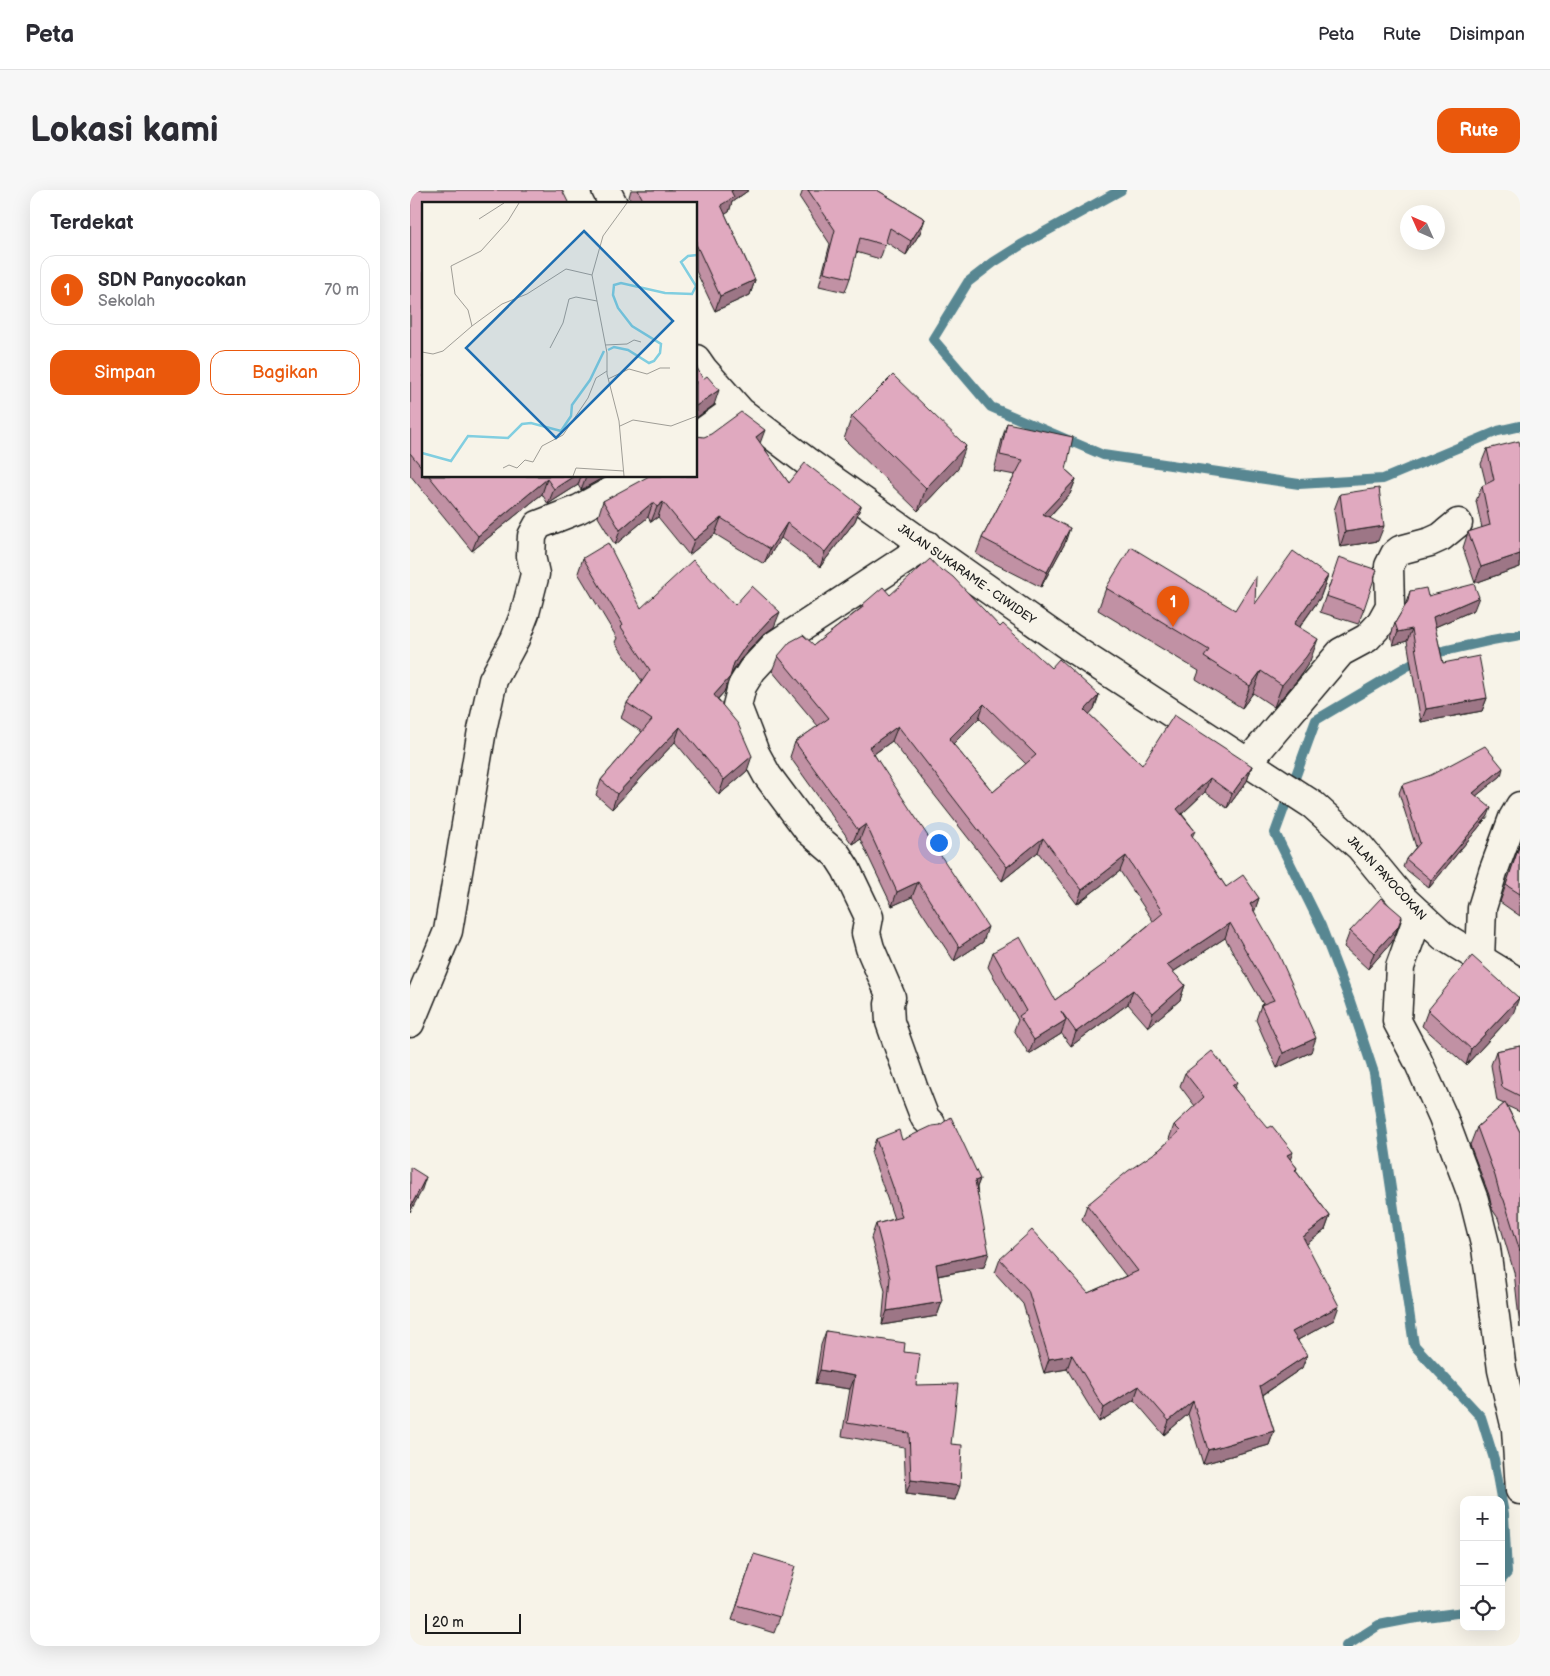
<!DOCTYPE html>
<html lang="id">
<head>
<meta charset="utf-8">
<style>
  :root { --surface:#fff; --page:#f7f7f7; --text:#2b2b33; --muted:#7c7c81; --line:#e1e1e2; --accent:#ea580c }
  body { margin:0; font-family:"Balsamiq Sans",sans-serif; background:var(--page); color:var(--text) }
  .controls { position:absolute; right:15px; bottom:15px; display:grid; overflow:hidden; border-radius:10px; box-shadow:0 5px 20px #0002 }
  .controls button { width:45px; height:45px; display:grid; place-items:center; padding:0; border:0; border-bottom:1px solid var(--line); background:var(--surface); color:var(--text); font:25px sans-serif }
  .compass { position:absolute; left:990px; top:15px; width:45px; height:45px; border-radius:50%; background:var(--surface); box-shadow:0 5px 20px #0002; rotate:315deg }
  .scale { position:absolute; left:15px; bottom:12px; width:96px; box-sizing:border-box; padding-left:5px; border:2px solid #1c1c1c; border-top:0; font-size:14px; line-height:18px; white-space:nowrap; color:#1c1c1c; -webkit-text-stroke:4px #f7f3e8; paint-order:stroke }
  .you { position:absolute; left:528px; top:652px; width:18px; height:18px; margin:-12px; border:4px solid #fff; border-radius:50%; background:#1a73e8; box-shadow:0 0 0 8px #1a73e833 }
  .badge { display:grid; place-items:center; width:32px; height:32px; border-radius:50%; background:var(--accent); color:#fff; font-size:16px; font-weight:700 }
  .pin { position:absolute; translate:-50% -41px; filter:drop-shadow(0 1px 2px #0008) }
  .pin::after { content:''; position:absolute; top:26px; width:18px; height:15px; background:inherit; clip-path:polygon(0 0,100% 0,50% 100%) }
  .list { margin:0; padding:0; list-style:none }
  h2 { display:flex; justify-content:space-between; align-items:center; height:65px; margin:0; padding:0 20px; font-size:21px }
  h2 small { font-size:16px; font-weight:400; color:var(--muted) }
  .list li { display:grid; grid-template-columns:32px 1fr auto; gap:15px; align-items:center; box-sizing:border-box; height:70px; margin:0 10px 10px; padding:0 10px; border:1px solid var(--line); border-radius:15px }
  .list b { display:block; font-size:19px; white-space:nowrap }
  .list p { margin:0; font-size:16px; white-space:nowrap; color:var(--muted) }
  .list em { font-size:16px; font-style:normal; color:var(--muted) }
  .actions { display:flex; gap:10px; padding:15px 20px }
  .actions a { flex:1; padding:11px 0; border:1px solid var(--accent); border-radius:15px; text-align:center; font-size:18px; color:var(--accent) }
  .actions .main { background:var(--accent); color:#fff }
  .icon { flex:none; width:28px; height:28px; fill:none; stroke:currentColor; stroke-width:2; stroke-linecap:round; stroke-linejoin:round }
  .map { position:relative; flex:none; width:1110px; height:1456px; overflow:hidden; border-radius:15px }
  header { display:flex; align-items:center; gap:30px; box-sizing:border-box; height:70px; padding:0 25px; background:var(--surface); border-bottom:1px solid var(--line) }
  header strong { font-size:24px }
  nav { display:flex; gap:28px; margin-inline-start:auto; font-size:18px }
  .intro { display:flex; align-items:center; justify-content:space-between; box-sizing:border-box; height:120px; padding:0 30px }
  h1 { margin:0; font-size:35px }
  .button { padding:12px 22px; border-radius:15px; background:var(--accent); color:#fff; font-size:18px; font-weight:700 }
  main { display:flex; gap:30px; padding:0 30px }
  aside { flex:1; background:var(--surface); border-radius:15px; box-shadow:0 5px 20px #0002 }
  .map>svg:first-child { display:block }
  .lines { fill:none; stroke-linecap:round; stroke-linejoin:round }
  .stream { stroke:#598792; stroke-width:10 }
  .minor-casing { stroke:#1c1c1c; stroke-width:31 }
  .minor { stroke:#f7f3e8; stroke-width:28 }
  .wall { fill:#c191a4; stroke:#1c1c1c; fill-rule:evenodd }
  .shaded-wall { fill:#9d7686; stroke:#1c1c1c }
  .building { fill:#e0a9bf; stroke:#1c1c1c; fill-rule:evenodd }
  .labels { text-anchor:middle; stroke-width:4; stroke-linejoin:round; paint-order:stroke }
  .street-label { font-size:12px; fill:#1c1c1c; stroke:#f7f3e8 }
  .inset-river { fill:none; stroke:#81cee0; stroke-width:2.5 }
  .inset-road { fill:none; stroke:#9f9d96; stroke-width:1 }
  .view { fill:#1f6fb2; fill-opacity:0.15; stroke:#1f6fb2; stroke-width:2.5 }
  .inset-edge { fill:none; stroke:#1c1c1c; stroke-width:2.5 }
</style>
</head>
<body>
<header>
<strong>Peta</strong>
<nav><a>Peta</a><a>Rute</a><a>Disimpan</a></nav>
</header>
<div class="intro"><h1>Lokasi kami</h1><a class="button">Rute</a></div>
<main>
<aside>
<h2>Terdekat<small></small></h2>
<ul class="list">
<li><span class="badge">1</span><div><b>SDN Panyocokan</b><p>Sekolah</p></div><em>70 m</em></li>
</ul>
<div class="actions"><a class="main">Simpan</a><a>Bagikan</a></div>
</aside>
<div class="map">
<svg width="1110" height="1456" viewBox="0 0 1110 1456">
  <rect width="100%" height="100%" fill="#f7f3e8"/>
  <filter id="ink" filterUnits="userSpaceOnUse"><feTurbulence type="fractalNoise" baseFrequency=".02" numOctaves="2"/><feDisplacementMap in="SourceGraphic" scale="10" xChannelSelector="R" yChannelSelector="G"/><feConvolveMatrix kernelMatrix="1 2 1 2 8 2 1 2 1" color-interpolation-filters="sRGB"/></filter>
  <g filter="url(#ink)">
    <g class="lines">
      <g class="stream">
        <path d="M711,0l-100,55 -27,17 -26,20 -35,57 58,68 112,48 196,29 84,-5 115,-48 22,-5"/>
        <path d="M1091,1390l6,-7 -3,-59 -10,-55 -13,-42 -67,-72 -40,-272 -24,-72 -29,-75 -46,-93 41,-113 110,-65 66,-15 28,-5"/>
        <path d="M936,1456l33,-21 31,-6 54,-7"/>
      </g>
      <g class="minor-casing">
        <g id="minor">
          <path d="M196,0l7,14"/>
          <path d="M286,169l7,10 38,43 65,49 264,186 243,158 47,42 42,51 41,38 77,47"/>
          <path d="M286,247l40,-29"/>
          <path d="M517,355l-152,100 -23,25 -10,16 -5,20 18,47 12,22 41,55 29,25 9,14 23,48 -3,16 4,15 21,49 -2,7 1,18 23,65 12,31 6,6"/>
          <path d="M838,572l93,-110 26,-14 13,-14 10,-18 -1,-40 6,-12 5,-4 30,-8 11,-5 17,-14"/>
          <path d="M1009,724l-19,53 -3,54 20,38 26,58 31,83 12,48 16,122 14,59 4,61"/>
          <path d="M1070,769l2,-51 11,-36 20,-54 7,-12"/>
          <path d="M0,833l38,-92 34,-201 11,-50 22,-41 10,-26 10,-39 -4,-18 1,-20 6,-11 41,-16 60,-33"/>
        </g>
      </g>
      <use href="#minor" class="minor"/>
    </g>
    <g class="wall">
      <path d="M0,0l14,14v272h182l-25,14 -3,-5 -30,19 -6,-10 -70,57 -62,-76z"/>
      <path d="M221,0h118l-17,12 -3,10 -4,2 30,66 -5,15 -35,16 -19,-40v-67h-64l-3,-7z"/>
      <path d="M393,0h74l48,29 -5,14 -14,22 -20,-13 -6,17 -24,-7 -6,26 -5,14 -26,-6 11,-42 -30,-46z"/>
      <path d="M442,226l106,53 -40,42 -74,-72z"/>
      <path d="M597,233l59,47 10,9 -6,15 -21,23 16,26 -24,44 -65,-33 6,-16 33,-63 -21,-4 8,-32z"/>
      <path d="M350,253l29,40 72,23 -6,15 -35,46 -39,-29 -17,26 -49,-30 -26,21 -31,-38 -7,5 -3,-5 -33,28 -17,-28 5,-16z"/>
      <path d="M1110,255v122l-45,16 -12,-35 5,-16 14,-4 -6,-27 6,-15 4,-2 -5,-20 6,-15z"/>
      <path d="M930,304l38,47 -38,6 -6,-37z"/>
      <path d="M173,368l58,50 94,-3 39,22 -10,7 -24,26 -10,15 -6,17 -6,7 29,72 -28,24 -44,-53 -63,67 -16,-14 5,-15 41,-48 -21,-14 6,-15 15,-22 -27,-39 2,-4 -39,-65z"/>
      <path d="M532,382l58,55 51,41 48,27 -5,14 -5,5 53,51 110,1 -5,15 -20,27 -22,-16 -23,22 13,17 -3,6 34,50 33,11 -5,13 57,141 -34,16 -21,-48 5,-15 2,-1 -38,-66 -52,34 12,13 -5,15 -32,27 -20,-23 -57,42 -10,-13v1l-32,20 -15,-24 4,-10 -30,-53 5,-15 62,48 50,-36 1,-3 47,-40 -33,-50 -43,33 -39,-52 -36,29 -110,-140 -18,13 109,188 -29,19 -42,-64 -20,9 -32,-67 -8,5 -62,-87 5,-15 23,-16 -46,-55 6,-15 36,-11 46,-36 2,-4 28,-10zM569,528l47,46 -33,28 -40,-48z"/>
      <path d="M924,383l30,36 -6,15 -38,-12z"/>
      <path d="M918,386l-8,22 -20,29 10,34 -12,18 -24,28 -21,-14 -11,15 -46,-29 3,-8 -101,-61 8,-22 129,22 20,-6z"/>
      <path d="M1000,401l18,5 46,14 -39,17 8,36 44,35 -5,13 -61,11 -14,-81 -14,4 -2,-10 4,-12 10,-17z"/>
      <path d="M1091,586l-25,20 12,20 -59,72 -26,-21 3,-8 10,-12 -17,-54 3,-8z"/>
      <path d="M1110,654v72l-20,-14z"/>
      <path d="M940,741l42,11 -24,27 -24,-22z"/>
      <path d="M1018,820l85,4 -47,51 -44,-39z"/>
      <path d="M1110,856v66l-13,-6 13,26v196l-6,-56 -16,-54 -6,-9 -3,-14 -19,-50 7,-18 27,-23 -7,-3 -6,-36 5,-14z"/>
      <path d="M775,883l49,15 63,80 -1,3 34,45 -5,14 -19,14 28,76 -36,20 4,28 -39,27 11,36 -5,14 -66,19 -15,-50 -24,21 -30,-35 -35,22 -32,-53 -23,4 -21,-69 -28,-31 5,-14 88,34 38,-17 -44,-57 5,-14 72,-55 11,-10 -1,-1 5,-14 21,-19 -15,-20z"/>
      <path d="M466,949l26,1 78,39 -3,8 7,80 -46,9 4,26 -5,14 -55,9 3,-34 -14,-53 5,-14 18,-5 -6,-18 -17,-49z"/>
      <path d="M416,1141l78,21 12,33 35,59 4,56 -49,-6 -2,-47 -62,-11 8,-47 -35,-5 6,-39z"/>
      <path d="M344,1364l26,63 -6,16 -42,-13z"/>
    </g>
    <g class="shaded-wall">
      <path d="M323,0h16l-17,12 -3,10 -14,8 6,-15 10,-14z"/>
      <path d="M515,29l-5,14 -14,22 5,-14z"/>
      <path d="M345,90l-5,15 -35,16 5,-15z"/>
      <path d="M309,200l-5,15 -18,13v-12z"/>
      <path d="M355,240l-6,16 -3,-9z"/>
      <path d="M556,256l-8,23 -40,42 8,-23z"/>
      <path d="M164,286h7l-3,9 -30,19 6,-15z"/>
      <path d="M176,286h20l-25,14z"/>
      <path d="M137,289l-5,15 -70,57 6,-15z"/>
      <path d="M666,289l-6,15 -33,35 6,-15z"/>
      <path d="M243,312l-5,15 -33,28 5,-15z"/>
      <path d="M253,312l-5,15 -7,5 6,-15z"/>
      <path d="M451,316l-6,15 -35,46 5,-15z"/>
      <path d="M311,328l-6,16 -26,21 5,-15z"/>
      <path d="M377,333l-6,15 -17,26 6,-15z"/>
      <path d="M974,336l-6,15 -38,6 5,-15z"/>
      <path d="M660,338l-5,15 -24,44 6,-15z"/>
      <path d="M1110,364v13l-45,16 6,-16z"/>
      <path d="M918,386l-8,22 -34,48 8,-22z"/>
      <path d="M1069,407l-5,13 -46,20 5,-13z"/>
      <path d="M370,422l-6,15 -10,7 -24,26 -11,18 5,-15 12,-18 23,-25z"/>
      <path d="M1002,439l-5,12 -14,4 5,-13z"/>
      <path d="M908,449l-8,22 -12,18 -24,28 8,-22z"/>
      <path d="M851,481l-8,22 -11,15 8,-22z"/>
      <path d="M320,487l-6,15 -16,17 6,-14z"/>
      <path d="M689,505l-5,14 -14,16 5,-15z"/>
      <path d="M1077,508l-5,13 -61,11 5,-13z"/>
      <path d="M574,514l-5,14 -36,36 6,-15z"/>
      <path d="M488,536l-6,15 -28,20 5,-14z"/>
      <path d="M270,537l-5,15 -63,67 5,-15z"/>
      <path d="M342,566l-5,15 -28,24 5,-15z"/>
      <path d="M842,576l-5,15 -20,27 5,-14z"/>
      <path d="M1093,578l-2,8 -31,25 3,-8z"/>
      <path d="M800,588l-5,14 -33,31 5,-14z"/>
      <path d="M1081,618l-3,8 -59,72 2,-8z"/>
      <path d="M456,634l-6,15 -8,5 6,-14z"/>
      <path d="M633,648l-5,14 -36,29 5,-14z"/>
      <path d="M716,666l-6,15 -43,33 5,-14z"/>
      <path d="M508,692l-6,15 -20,9 5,-14z"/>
      <path d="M849,708l-5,15 -4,-9z"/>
      <path d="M820,733l-5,15 -63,41 5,-14z"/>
      <path d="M578,737l-5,15 -29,19 5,-14z"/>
      <path d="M988,737l-6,15 -24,27 6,-16z"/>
      <path d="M775,795l-5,15 -32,27 5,-14z"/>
      <path d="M723,800l-5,14 -57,42 5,-14z"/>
      <path d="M1109,808l-6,16 -47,51 5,-16z"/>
      <path d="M656,830l-5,14 -32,20 5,-14z"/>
      <path d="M906,848l-5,14 -34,16 6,-15z"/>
      <path d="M827,892l-5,14v-10z"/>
      <path d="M883,962l-5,14 -1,-11z"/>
      <path d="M16,987l-5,15 -11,20 1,-6z"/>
      <path d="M570,989l-5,13v-11z"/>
      <path d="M920,1026l-5,14 -27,21 5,-14z"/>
      <path d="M579,1063l-5,14 -53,10 5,-13z"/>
      <path d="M532,1112l-5,14 -55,9 5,-14z"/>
      <path d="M929,1116l-5,14 -47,26 5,-14z"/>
      <path d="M662,1165l-5,14 -23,4 5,-14z"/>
      <path d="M897,1165l-5,13 -47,32 5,-14z"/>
      <path d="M410,1180l35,6 -5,13 -35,-5z"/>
      <path d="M729,1196l-5,14 -35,22 5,-14z"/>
      <path d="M783,1211l-5,13 -24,21 5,-14z"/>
      <path d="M864,1241l-5,14 -66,19 5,-14z"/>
      <path d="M501,1290l49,6 -5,14 -49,-6z"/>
    </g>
    <g class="building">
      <path d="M0,0h152l7,14h-145v266l-14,-17z"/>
      <path d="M228,0h95l-2,1 3,6 -13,8 34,75 -35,16 -24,-52v-40h-51z"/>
      <path d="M398,0h69l48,29 -14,22 -21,-13 -5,17 -25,-7 -10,40 -26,-6 11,-42z"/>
      <path d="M286,176l7,13 4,-3 12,14 -23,16z"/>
      <path d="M483,185l73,71 -40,42 -74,-72z"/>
      <path d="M331,222l24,18 -9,7 33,46 16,-20 56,43 -36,46 -38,-29 -17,26 -49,-31 -27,22 -31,-38 -6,5 -4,-5 -33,28 -17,-29 46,-25h47v-40l8,1 7,-3z"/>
      <path d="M597,233l66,14 -7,33 10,9 -33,35 27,14 -23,44 -65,-34 41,-78 -23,-5z"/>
      <path d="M1109,251l1,4v109l-39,13 -13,-35 22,-7 -8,-39 12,-6 -7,-31z"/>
      <path d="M19,286h145l-20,13 -7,-10 -69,57z"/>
      <path d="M969,298l5,38 -39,6 -5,-38z"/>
      <path d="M198,353l33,65 52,-48 42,45 17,-19 28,26 -11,8 -23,25 -12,18 -4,14 -16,18 24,29 14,32 -28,24 -44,-53 -63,67 -16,-14 51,-60 -25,-17 23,-33 -29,-43 2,-2 -40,-67z"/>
      <path d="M721,357l104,63 21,-34 -1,28 38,-53 35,25 -34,48 24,15 -12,18 -24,28 -21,-14 -11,15 -46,-29 5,-7 -103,-62z"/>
      <path d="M929,367l38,13 -13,39 -38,-13z"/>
      <path d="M520,369l12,13 2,-2 9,7 47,50 3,-3 48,44 8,-9 40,36 -14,15 57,55 32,-50 78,51 -20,28 -22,-16 -33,31 18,22 -4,3 35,53 17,-12 16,23 -9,6 29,51 37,83 -33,15 -22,-48 13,-5 -44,-77 -63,42 18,20 -32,28 -20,-23 -57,42 -15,-21 5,9 -32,20 -15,-24 7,-5 -33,-59 27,-15 35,63 52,-38 -1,-1 57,-48 -37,-57 -44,34 -39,-52 -36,29 -109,-141 -29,21 119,180 -29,20 -41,-65 -21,10 -31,-68 -8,6 -63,-88 34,-24 -51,-62 12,-14 13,-7 11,10 49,-38 -1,-2 21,-18 7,8zM574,514l52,51 -43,37 -44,-53z"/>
      <path d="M1064,394l5,13 -46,20 10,46 36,-7 8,42 -61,11 -14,-80 -14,3 -3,-9 13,-22 2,-10 16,-3 2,8z"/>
      <path d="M1075,556l18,22 -30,25 18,15 -60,72 -25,-21 14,-16 -18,-58 29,-10z"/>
      <path d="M1110,654v50l-14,-9z"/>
      <path d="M971,708l21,18 -4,11 -24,26 -24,-22z"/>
      <path d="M1062,766l47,42 -48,51 -43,-39z"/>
      <path d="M1110,856v50l-18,-9 -6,-36z"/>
      <path d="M802,861l25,31 -5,4 36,42 4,-2 21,26 -6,3 10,13 -2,2 35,46 -27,21 36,69 -47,26 15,23 -47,31 14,45 -66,19 -15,-49 -24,20 -30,-35 -35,22 -32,-53 -23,4 -21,-69 -28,-31 32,-29 56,63 50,-22 -51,-66 41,-34 31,-21 21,-19 -6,-6 30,-28 -19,-24z"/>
      <path d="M1095,913l15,29v119l-16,-51 -5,-9 -4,-15 -18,-49z"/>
      <path d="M541,927l29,62 -5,2 14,72 -53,11 6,38 -55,9 3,-33 -14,-54 26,-7 -9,-30 -17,-48 23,-9 3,10 30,-14 8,-1z"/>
      <path d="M0,977l16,10 -15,29h-1z"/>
      <path d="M416,1141l79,12 -1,9 16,2 -4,31 42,-1 -7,60 11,1 -2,41 -49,-6 -2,-47 -62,-10 8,-47 -35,-6z"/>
      <path d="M344,1364l41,12 -15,51 -43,-12z"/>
    </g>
  </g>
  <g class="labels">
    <g class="street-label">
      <text transform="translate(557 384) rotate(35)" y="4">JALAN SUKARAME - CIWIDEY</text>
      <text transform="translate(977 688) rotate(47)" y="4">JALAN PAYOCOKAN</text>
    </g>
  </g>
  <g transform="translate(12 12)">
    <rect width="275" height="275" fill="#f7f3e8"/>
    <path class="inset-river" d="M186,148l6,-3 14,3 21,13 5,-2 6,-8 1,-9 -29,-18 -14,-18 -5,-13 1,-10 7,-2 44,10 27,1 4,-8 -15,-24 7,-6 9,-1M0,251l29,8 17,-25 40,2 14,-14 9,-1 30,8 10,-15 1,-11 18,-25 14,-29"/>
    <path class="inset-road" d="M57,17l25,-16M50,124l30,-22 25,-10 39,-25 26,6M183,143l22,-1 7,-4 7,2M128,146l13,-25 6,-24 7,-2 21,4M0,150l11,2 10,-3 29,-25 -4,-16 -13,-16 -4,-28 30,-15 27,-30 11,-18M186,177l21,-10 18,5 13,-6h10M198,224l13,-6 38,6 26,-10M81,266l6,-3 8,3 8,-8 8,2 9,-16 21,-11 25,-37 8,-20 11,-7M151,274l3,-8 48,3M202,274l-5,-55 -12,-47v-21l-15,-78 11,-39 24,-33"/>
    <path class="view" d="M162,29l89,90 -117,117 -90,-90z"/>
    <rect width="275" height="275" class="inset-edge"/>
  </g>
</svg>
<div class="controls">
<button>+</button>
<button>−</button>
<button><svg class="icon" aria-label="locate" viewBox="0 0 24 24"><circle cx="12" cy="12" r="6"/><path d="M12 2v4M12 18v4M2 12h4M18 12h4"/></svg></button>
</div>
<svg class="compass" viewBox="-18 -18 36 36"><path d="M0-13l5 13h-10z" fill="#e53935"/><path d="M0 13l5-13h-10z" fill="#7c7c81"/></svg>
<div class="scale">20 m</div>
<div class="you"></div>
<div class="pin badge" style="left:763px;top:437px">1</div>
</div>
</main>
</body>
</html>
